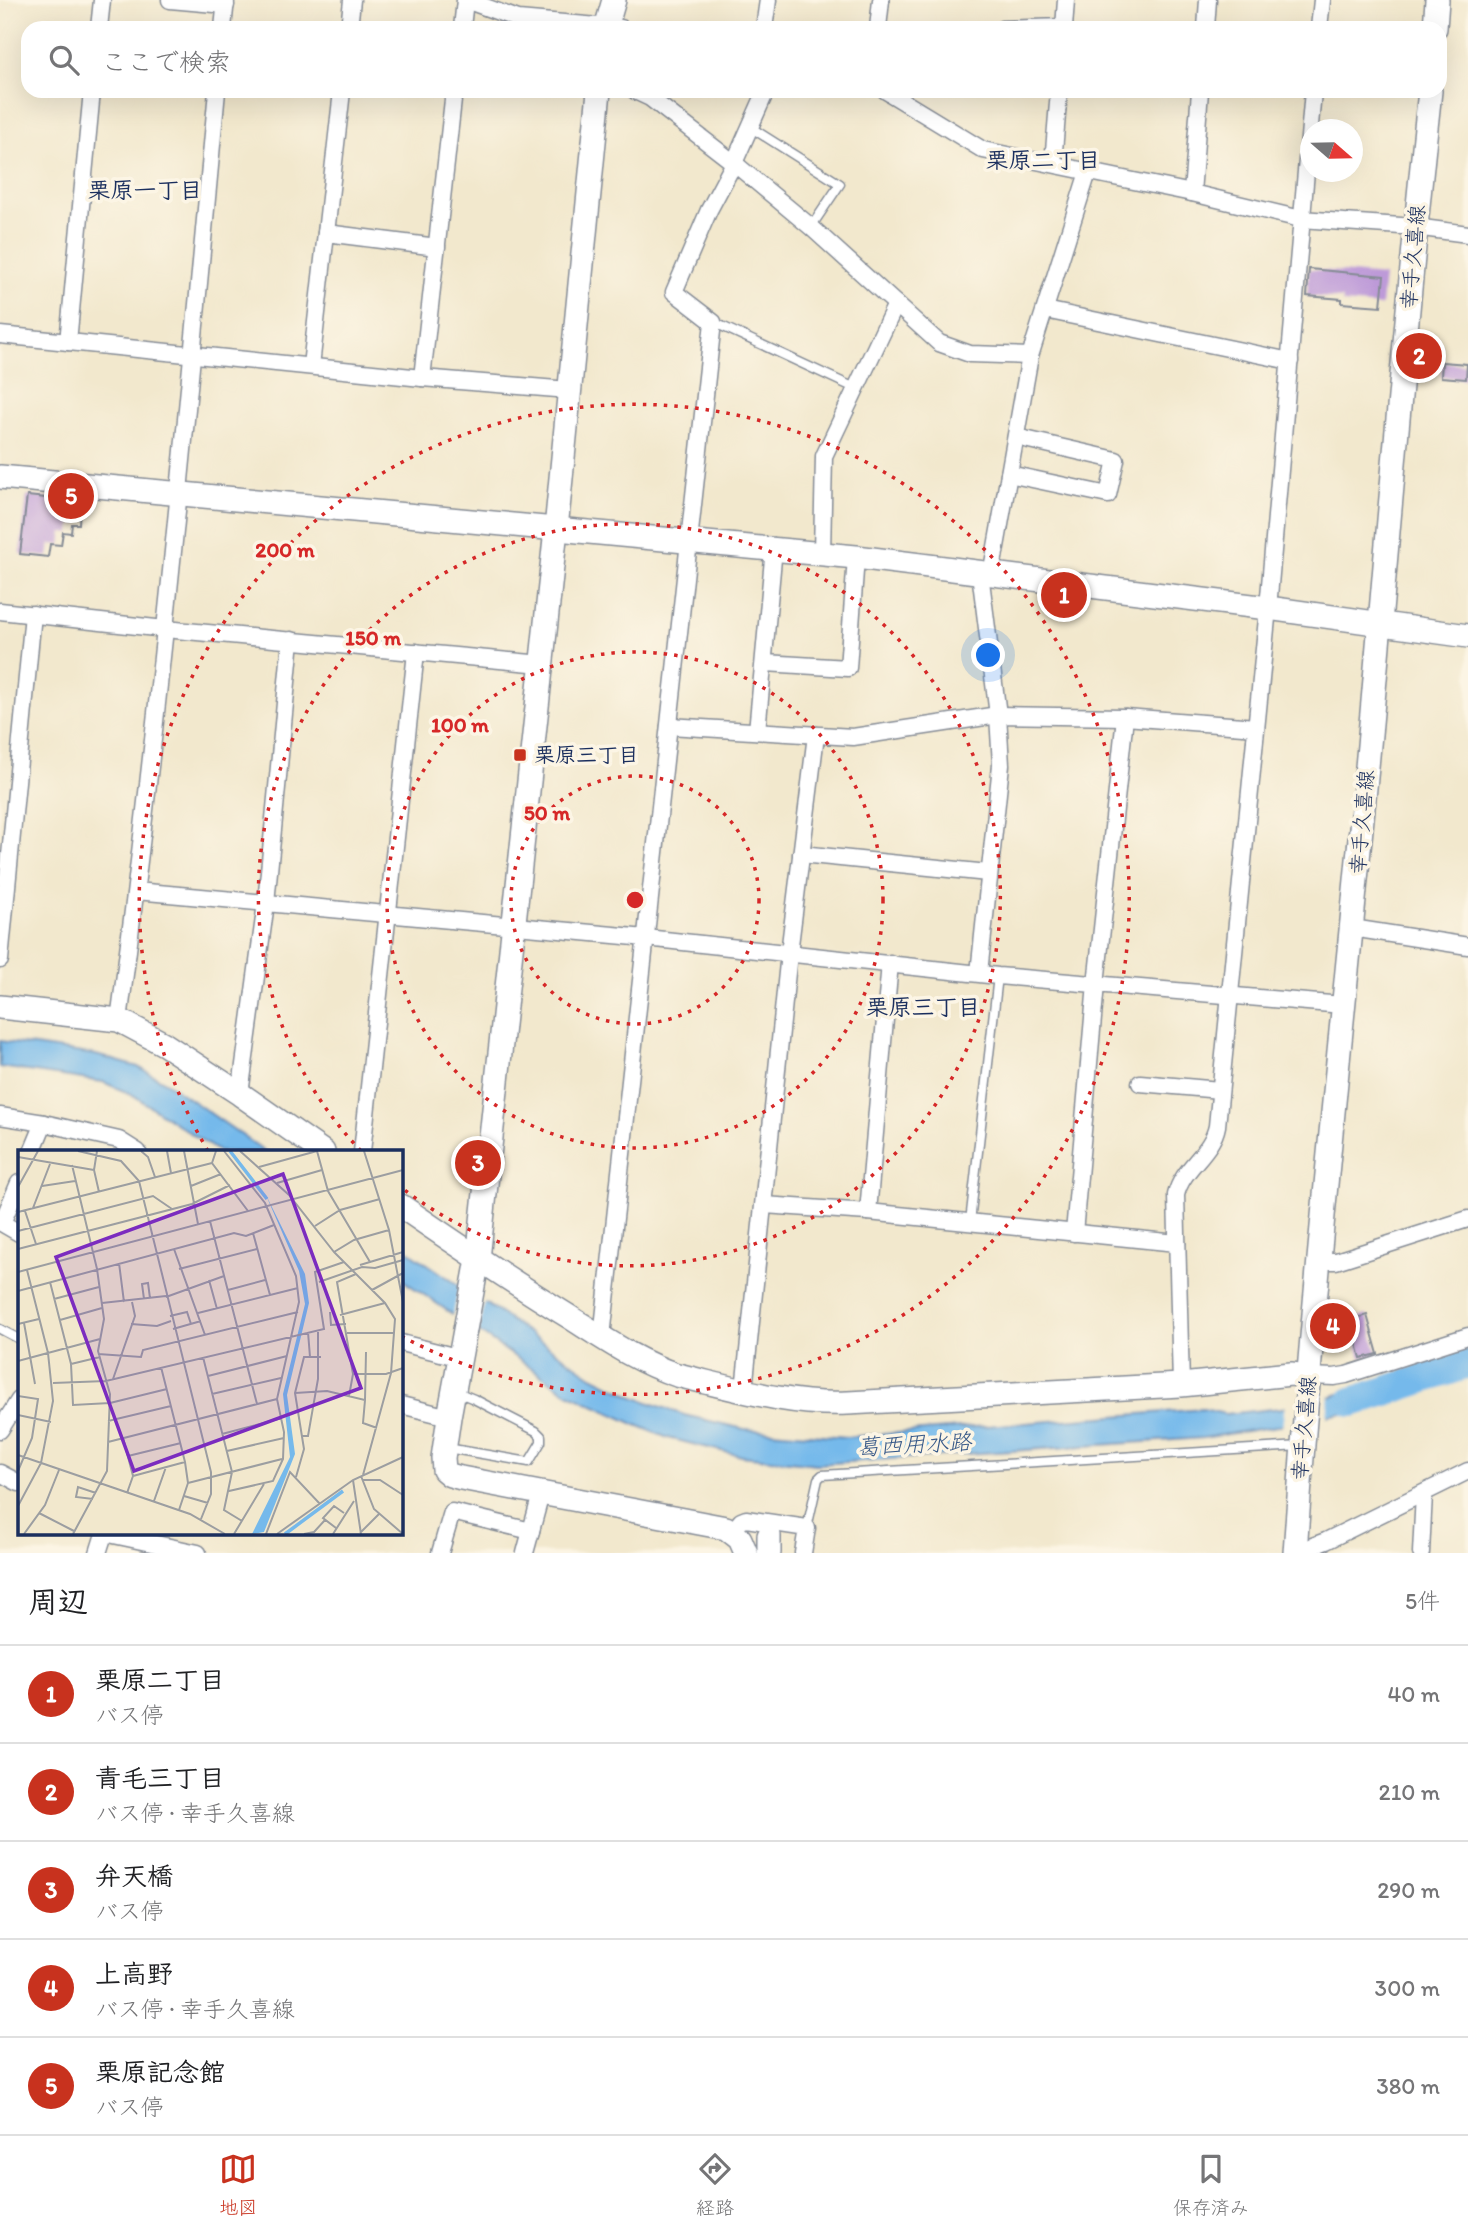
<!DOCTYPE html>
<html lang="ja">
<head>
<meta charset="utf-8">
<style>
  :root { --surface:#fff; --page:#f6f6f6; --text:#202124; --muted:#757577; --line:#e0e0e0; --accent:#c8321e }
  body { margin:0; font-family:Itim,"Klee One",sans-serif; background:var(--page); color:var(--text) }
  .compass { position:absolute; left:1300px; top:119px; width:63px; height:63px; border-radius:50%; background:var(--surface); box-shadow:0 7px 28px #0002; rotate:110deg }
  .you { position:absolute; left:989px; top:656px; width:24px; height:24px; margin:-18px; border:5px solid #fff; border-radius:50%; background:#1a73e8; box-shadow:0 0 0 10px #1a73e833 }
  .badge { display:grid; place-items:center; width:46px; height:46px; border-radius:50%; background:var(--accent); color:#fff; font-size:23px; font-weight:700 }
  .pin { position:absolute; translate:-50% -50%; border:4px solid #fff; box-shadow:0 2px 7px #0006 }
  .list { margin:0; padding:0; list-style:none }
  h2 { display:flex; justify-content:space-between; align-items:center; height:91px; margin:0; padding:0 28px; font-size:30px }
  h2 small { font-size:23px; font-weight:400; color:var(--muted) }
  .list li { display:grid; grid-template-columns:46px 1fr auto; gap:21px; align-items:center; box-sizing:border-box; height:98px; padding:0 28px; border-top:2px solid var(--line) }
  .list b { display:block; font-size:26px; white-space:nowrap }
  .list p { margin:0; font-size:23px; white-space:nowrap; color:var(--muted) }
  .list em { font-size:23px; font-style:normal; color:var(--muted) }
  .icon { flex:none; width:38px; height:38px; fill:none; stroke:currentColor; stroke-width:2; stroke-linecap:round; stroke-linejoin:round }
  .map { position:relative; flex:none; width:1468px; height:1553px; overflow:hidden }
  .search { position:absolute; background:var(--surface); box-shadow:0 7px 28px #0002; left:21px; right:21px; top:21px; height:77px; display:flex; align-items:center; gap:18px; box-sizing:border-box; padding:0 24px; border-radius:21px; color:var(--muted); font-size:26px }
  .sheet { height:581px; background:var(--surface) }
  nav { display:flex; justify-content:space-around; align-items:center; box-sizing:border-box; height:98px; border-top:2px solid var(--line); background:var(--surface); font-size:19px; color:var(--muted) }
  nav a { display:grid; justify-items:center; gap:4px }
  nav .on { color:var(--accent) }
  .map>svg:first-child { display:block }
  .water { fill:#75b9eb; stroke:#4874a4; stroke-width:2 }
  .pier { fill:#f2e8cd }
  .lines { fill:none; stroke-linecap:round; stroke-linejoin:round }
  .river { stroke:#75b9eb; stroke-width:30 }
  .building { fill:#bd9ad8 }
  .lane-casing { stroke:#868c96; stroke-width:11 }
  .street-casing { stroke:#868c96; stroke-width:19 }
  .secondary-casing { stroke:#868c96; stroke-width:26 }
  .lane { stroke:#fff; stroke-width:8 }
  .street { stroke:#fff; stroke-width:16 }
  .secondary { stroke:#fff; stroke-width:23 }
  .ring { fill:none; stroke:#d62828; stroke-width:3.5; stroke-dasharray:3.5 7 }
  .poi-dot { fill:#c8321e; stroke:#fcf5e5; stroke-width:2.5 }
  .labels { text-anchor:middle; stroke-width:7; stroke-linejoin:round; paint-order:stroke }
  .street-label { font-size:21px; fill:#1b2f5e; stroke:#fcf5e5 }
  .poi-label { font-size:21px; font-weight:bold; fill:#1b2f5e; stroke:#fcf5e5; text-anchor:start }
  .neighbourhood-label { font-size:23px; font-weight:bold; fill:#1b2f5e; stroke:#fcf5e5 }
  .water-label { font-size:23px; font-style:italic; fill:#365888; stroke:#fcf5e5 }
  .inset-river { fill:none; stroke:#75b9eb; stroke-width:3.5 }
  .inset-road { fill:none; stroke:#9c9ea1; stroke-width:2 }
  .view { fill:#7b2cbf; fill-opacity:0.15; stroke:#7b2cbf; stroke-width:3.5 }
  .inset-edge { fill:none; stroke:#1b2f5e; stroke-width:3.5 }
  .centre { fill:#d62828; stroke:#fcf5e5; stroke-width:3.5 }
  .ring-label { font-size:21px; text-anchor:middle; font-weight:bold; fill:#d62828; stroke:#fcf5e5; stroke-width:7; stroke-linejoin:round; paint-order:stroke }
</style>
</head>
<body>
<div class="map">
<svg width="1468" height="1553" viewBox="0 0 1468 1553">
  <rect width="100%" height="100%" fill="#fcf5e5"/>
  <filter id="ink" filterUnits="userSpaceOnUse"><feTurbulence type="fractalNoise" baseFrequency=".0143" numOctaves="2"/><feDisplacementMap in="SourceGraphic" scale="14" xChannelSelector="R" yChannelSelector="G"/><feConvolveMatrix kernelMatrix="1 2 1 2 8 2 1 2 1" color-interpolation-filters="sRGB"/></filter>
  <filter id="wash" filterUnits="userSpaceOnUse"><feTurbulence type="fractalNoise" baseFrequency=".00686" numOctaves="4" result="noise"/><feDisplacementMap in="SourceGraphic" scale="28" xChannelSelector="R" yChannelSelector="G"/><feGaussianBlur stdDeviation="1.57" result="paint"/><feColorMatrix in="noise" values="0 0 0 0 0 0 0 0 0 0 0 0 0 0 0 0 0 1.4 0 .05"/><feComposite in="paint" operator="in"/></filter>
  <g filter="url(#wash)">
    <rect width="100%" height="100%" fill="#f2e8cd"/>
    <g class="water">
      <path d="M0,1041l96,14 42,12 26,14 102,71h-47l-86,-57 -30,-13 -103,-15z"/>
      <path d="M401,1246l191,130 42,21 50,18 60,14 103,8 356,-28 22,5 57,-6 51,-12 52,-16 7,18 -45,14 -70,14 -74,12 -386,26 -75,-8 -74,-18 -34,-14 -66,-31 -167,-114z"/>
    </g>
    <g class="pier">
      <path d="M460,1283l25,17 -7,37 -26,-18z"/>
      <path d="M1329,1394l-2,26 -45,9 3,-26z"/>
    </g>
    <g class="lines">
      <path class="river" d="M1352,1402l116,-38"/>
    </g>
    <g id="blocks">
      <g class="building">
        <path d="M1309,269l75,7 -3,30 -39,-3v-4l-35,-3z"/>
        <path d="M1442,362l25,2 -1,15 -25,-2z"/>
        <path d="M27,496l47,5 -1,8h7l-1,15h-7l-1,9 -8,-1 -2,13 -11,-1 -2,13 -28,-3z"/>
        <path d="M1367,1315l11,39 -17,4 -11,-38z"/>
      </g>
    </g>
  </g>
  <g filter="url(#ink)">
    <use href="#blocks" fill-opacity="0" stroke="#868c96" stroke-width="2"/>
    <g class="lines">
      <g class="lane-casing">
        <g id="lane">
          <path d="M1001,25l63,-2"/>
          <path d="M750,127l90,57 -29,43"/>
          <path d="M713,322l144,67"/>
          <path d="M970,1222l28,-246"/>
          <path d="M0,1329l19,10"/>
          <path d="M447,1448l82,14 12,-20v-6l-5,-5 -62,-32 -17,-7"/>
          <path d="M807,1528l11,-49 4,-4 479,-29"/>
        </g>
      </g>
      <g class="street-casing">
        <g id="street">
          <path d="M170,0l56,5"/>
          <path d="M466,0l52,19 103,9"/>
          <path d="M99,28l3,-28"/>
          <path d="M223,28l3,-28"/>
          <path d="M349,28l3,-28"/>
          <path d="M462,28l3,-28"/>
          <path d="M764,28l4,-28"/>
          <path d="M878,28l3,-28"/>
          <path d="M1064,28l2,-28"/>
          <path d="M1206,28l2,-28"/>
          <path d="M1319,28l3,-28"/>
          <path d="M635,91l15,7 84,65 77,64 128,116 31,11 60,2"/>
          <path d="M886,91l97,59 209,43 109,26 114,8 53,7"/>
          <path d="M1053,163l6,-72"/>
          <path d="M1192,193l8,-102"/>
          <path d="M326,233l111,14"/>
          <path d="M1045,310l245,51"/>
          <path d="M0,335l422,43 147,12"/>
          <path d="M68,342l24,-251"/>
          <path d="M311,366l31,-275"/>
          <path d="M422,378l32,-287"/>
          <path d="M1009,474l99,21 8,-35 -100,-23"/>
          <path d="M822,554l2,-98 72,-152"/>
          <path d="M991,575l39,-219 58,-184"/>
          <path d="M0,611l165,18 377,35"/>
          <path d="M765,663l83,5 8,-111"/>
          <path d="M669,726l184,11 145,-22 127,2 131,10"/>
          <path d="M757,731l17,-183"/>
          <path d="M801,854l187,19"/>
          <path d="M136,891l510,47 352,38 345,29"/>
          <path d="M1352,928l116,18"/>
          <path d="M0,960l33,-346"/>
          <path d="M979,973l22,-208 -3,-50 -18,-142"/>
          <path d="M119,1020c41,-308 69,-619 98,-929"/>
          <path d="M1140,1083l80,7"/>
          <path d="M240,1094l26,-191 25,-263"/>
          <path d="M0,1116l44,7 75,17 19,12"/>
          <path d="M32,1152l12,-29"/>
          <path d="M362,1152l54,-500"/>
          <path d="M764,1205l104,7 309,31"/>
          <path d="M868,1212l22,-249"/>
          <path d="M0,1222l19,11"/>
          <path d="M2,1223l17,-40"/>
          <path d="M1074,1233l22,-249 29,-267"/>
          <path d="M1318,1261h18l132,-42"/>
          <path d="M602,1337l111,-1015 -39,-30 35,-82 25,-47 32,-72"/>
          <path d="M401,1343l60,15"/>
          <path d="M1308,1376l26,1 12,-2 122,-39"/>
          <path d="M1181,1385l-5,-190c6,-27 36,-42 41,-69l51,-518 45,-517"/>
          <path d="M744,1390l45,-437 27,-218"/>
          <path d="M401,1405l48,12"/>
          <path d="M0,1430l19,-30"/>
          <path d="M0,1473l19,10"/>
          <path d="M733,1531l8,-10 5,-2 61,9 -4,25"/>
          <path d="M109,1534l89,19"/>
          <path d="M98,1553l6,-19"/>
          <path d="M440,1553l12,-41 79,19"/>
          <path d="M525,1553l16,-59"/>
          <path d="M1294,1553l32,-12 142,-70"/>
          <path d="M1421,1553l3,-59"/>
        </g>
      </g>
      <g class="secondary-casing">
        <g id="secondary">
          <path d="M606,28l8,-28"/>
          <path d="M1435,28l2,-28"/>
          <path d="M599,91l-43,438 -78,730 -29,158 -6,41 1,12 6,5 11,3 265,50 14,11 6,14"/>
          <path d="M0,477l856,80 412,51 200,28"/>
          <path d="M0,1007l119,13 45,24 76,50 83,58"/>
          <path d="M401,1206c55,38 110,75 167,110 35,22 69,46 109,59 56,13 114,31 171,28l333,-18 110,-11 17,2"/>
          <path d="M769,1553v-17"/>
          <path d="M1295,1553c18,-263 47,-524 72,-786 21,-225 38,-451 63,-676"/>
        </g>
      </g>
      <use href="#lane" class="lane"/>
      <use href="#street" class="street"/>
      <use href="#secondary" class="secondary"/>
    </g>
  </g>
  <g class="ring">
    <circle cx="635" cy="900" r="124"/>
    <circle cx="635" cy="900" r="248"/>
    <path d="M361 1151A371 371 0 1 1 402 1188"/>
    <path d="M208 1151A495 495 0 1 1 403 1337"/>
  </g>
  <rect class="poi-dot" x="513" y="748" width="14" height="14" rx="3.5"/>
  <g class="labels">
    <g class="street-label">
      <text transform="translate(1413 257) rotate(-85)" y="7">幸手久喜線</text>
      <text transform="translate(1362 822) rotate(-85)" y="7">幸手久喜線</text>
      <text transform="translate(1304 1428) rotate(-85)" y="7">幸手久喜線</text>
    </g>
    <g class="poi-label">
      <text x="534" y="762">栗原三丁目</text>
    </g>
    <g class="neighbourhood-label">
      <text x="1043" y="168">栗原二丁目</text>
      <text x="145" y="198">栗原一丁目</text>
      <text x="923" y="1015">栗原三丁目</text>
    </g>
    <g class="water-label">
      <text transform="translate(914 1444) rotate(-3)" y="8">葛西用水路</text>
    </g>
  </g>
  <g transform="translate(18 1150)">
    <rect width="385" height="385" fill="#f2e8cd"/>
    <path d="M247,43l40,81 4,29 -22,92 8,59 -31,78 -12,2 38,-77 -7,-63 22,-90 -6,-33z" fill="#75b9eb"/>
    <path class="inset-river" d="M212,1l37,48M267,384l58,-43"/>
    <path class="inset-road" d="M60,1l43,10 18,20 72,291v22l-10,25M79,1l-3,19 5,22M123,1l7,6 7,20M149,1l4,22M166,1l14,73M198,1l-4,12 36,48M206,1l41,52 31,73 3,26 -22,97 7,33 -1,27 -10,22 -44,10M222,1l49,44 45,57 20,-12 35,-10M299,1l11,40 42,71M346,1l25,79 14,72M0,7l76,13M54,15l25,104 7,50 -6,32 12,43 -3,77 -34,63M241,17l58,-16M259,33l45,-13M24,36l33,-5M173,36l30,-12M0,37l20,-36M15,58l17,-44M7,61l11,33M0,62l194,-49M192,71l47,183M297,76l25,-16 40,-11M0,81l135,-35 19,13M235,83l17,62M0,99l174,-45 38,-19M156,99l31,86M316,102l51,51 10,16 -4,54 -28,102M101,113l5,39M342,115l43,-13M161,119l78,-20M0,122l385,-102M191,130l8,29M32,132l21,82 2,41 37,-2 57,-14M301,132l43,-15 13,1 28,-8M210,140l37,-10M354,140l31,-17M0,141l216,-58 12,3 28,-11M148,147l58,-21M36,149l45,-12M126,149l-2,-15 6,-1 2,15M84,153l64,-7M312,162l1,13 15,-1M180,163l100,-25M322,165l45,-12M152,166l17,-4 4,12M42,170l42,-12M6,173l11,61M0,174l21,-5M113,174l26,2 14,-5M155,179l28,-8M290,182l2,25M329,183h47M80,204l43,3 2,-7 155,-38M185,207l29,115 -8,38 18,11M0,211l82,-22M53,214l29,-7M143,217l24,95 3,21 -9,27M335,224h33l17,-6M190,226l79,-20M95,229l22,-63 -3,-14M35,233l53,-2 218,-52 -9,-57 29,-10M277,243l32,-2 38,9 -2,23 14,5M194,244l69,-16M0,246l20,3 -6,39 -14,33M331,246l4,-22 -16,-92 19,-8M347,250l1,-48M0,265l33,7M90,271l63,-15M204,284l60,-16M284,286h6l10,-57v-49M105,288l10,38 -6,17M90,292l169,-43M209,301l57,-13M0,305l172,59 35,20M110,306l53,-13M115,326l52,-14M343,326l13,33 29,25M278,327l8,-28 -9,-56 9,-36h17M335,330l8,54M345,330h17l23,15M170,333l94,-24M166,346l24,7M75,349l-17,-2 2,-10 18,6M136,351l12,-34M0,356l23,-43 12,-62 -5,-48 -21,-83M21,363l35,18M318,378l-13,-10 11,-12 10,7M342,383l19,-19M6,384l21,-29 14,-35M216,384l30,-50M248,384l24,-62 30,32M259,384l76,-54 50,-23M286,384l10,-2 11,-12M315,384l21,-33"/>
    <path class="view" d="M265,24l78,214 -227,83 -78,-214z"/>
    <rect width="385" height="385" class="inset-edge"/>
  </g>
  <circle cx="635" cy="900" r="10" class="centre"/>
  <g class="ring-label">
    <text x="285" y="557">200 m</text>
    <text x="373" y="645">150 m</text>
    <text x="460" y="732">100 m</text>
    <text x="547" y="820">50 m</text>
  </g>
</svg>
<svg class="compass" viewBox="-18 -18 36 36"><path d="M0-13l5 13h-10z" fill="#e53935"/><path d="M0 13l5-13h-10z" fill="#757577"/></svg>
<div class="you"></div>
<div class="pin badge" style="left:1064px;top:595px">1</div>
<div class="pin badge" style="left:1419px;top:356px">2</div>
<div class="pin badge" style="left:478px;top:1163px">3</div>
<div class="pin badge" style="left:1333px;top:1326px">4</div>
<div class="pin badge" style="left:71px;top:496px">5</div>
<div class="search"><svg class="icon" aria-label="search" viewBox="0 0 24 24"><circle cx="10" cy="10" r="6"/><path d="M15 15l6 6"/></svg>ここで検索</div>
</div>
<section class="sheet">
<h2>周辺<small>5件</small></h2>
<ul class="list">
<li><span class="badge">1</span><div><b>栗原二丁目</b><p>バス停</p></div><em>40 m</em></li>
<li><span class="badge">2</span><div><b>青毛三丁目</b><p>バス停 · 幸手久喜線</p></div><em>210 m</em></li>
<li><span class="badge">3</span><div><b>弁天橋</b><p>バス停</p></div><em>290 m</em></li>
<li><span class="badge">4</span><div><b>上高野</b><p>バス停 · 幸手久喜線</p></div><em>300 m</em></li>
<li><span class="badge">5</span><div><b>栗原記念館</b><p>バス停</p></div><em>380 m</em></li>
</ul>
</section>
<nav>
<a class="on"><svg class="icon" aria-label="map" viewBox="0 0 24 24"><path d="M3 6l6-2 6 2 6-2v14l-6 2-6-2-6 2zM9 4v14M15 6v14"/></svg>地図</a>
<a><svg class="icon" aria-label="directions" viewBox="0 0 24 24"><path d="M12 3l9 9-9 9-9-9zM9 14v-3h6M13 9l2 2-2 2"/></svg>経路</a>
<a><svg class="icon" aria-label="saved" viewBox="0 0 24 24"><path d="M7 4h10v16l-5-4-5 4z"/></svg>保存済み</a>
</nav>
</body>
</html>
